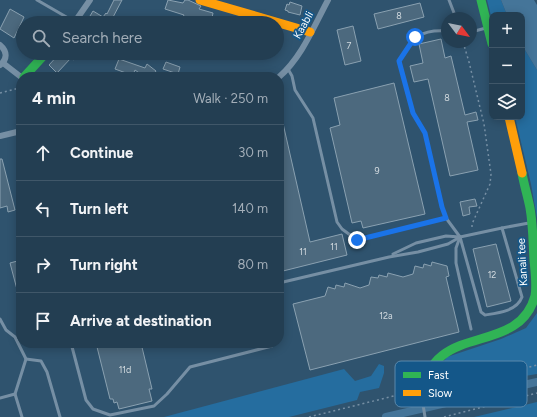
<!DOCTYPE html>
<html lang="en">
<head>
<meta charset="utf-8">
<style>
  :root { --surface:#233e52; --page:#2b4559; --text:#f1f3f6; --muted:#a3aeb8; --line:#405769 }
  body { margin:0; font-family:Figtree,sans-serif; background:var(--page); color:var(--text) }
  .controls { position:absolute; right:12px; top:12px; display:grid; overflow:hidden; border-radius:8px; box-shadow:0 2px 10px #0003 }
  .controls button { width:36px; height:36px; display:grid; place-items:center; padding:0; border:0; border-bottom:1px solid var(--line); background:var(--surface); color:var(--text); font:20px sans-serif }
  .compass { position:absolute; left:441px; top:12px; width:36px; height:36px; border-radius:50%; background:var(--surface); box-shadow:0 2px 10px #0003; rotate:122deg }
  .stop { position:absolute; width:12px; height:12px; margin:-9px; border:3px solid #1a73e8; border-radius:50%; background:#fff }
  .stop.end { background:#1a73e8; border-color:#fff; box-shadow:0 1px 4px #0008 }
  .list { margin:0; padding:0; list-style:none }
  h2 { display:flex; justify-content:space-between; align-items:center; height:52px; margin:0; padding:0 16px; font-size:17px }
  h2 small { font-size:13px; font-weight:400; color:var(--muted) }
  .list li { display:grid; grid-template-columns:26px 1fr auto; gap:12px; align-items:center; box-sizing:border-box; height:56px; padding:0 16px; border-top:1px solid var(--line) }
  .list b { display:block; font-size:15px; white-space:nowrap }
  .list em { font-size:13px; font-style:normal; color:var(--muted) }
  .icon { flex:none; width:22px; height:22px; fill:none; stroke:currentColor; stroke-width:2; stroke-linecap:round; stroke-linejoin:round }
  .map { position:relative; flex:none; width:537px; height:417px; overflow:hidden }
  .search { position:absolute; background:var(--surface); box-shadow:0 2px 10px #0003; left:16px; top:16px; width:268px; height:44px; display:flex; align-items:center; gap:10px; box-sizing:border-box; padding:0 14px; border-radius:22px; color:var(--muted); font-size:15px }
  .panel { position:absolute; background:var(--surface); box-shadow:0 2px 10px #0003; left:16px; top:72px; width:268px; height:276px; border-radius:16px }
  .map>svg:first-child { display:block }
  .green { fill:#256d9f }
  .water { fill:#457599 }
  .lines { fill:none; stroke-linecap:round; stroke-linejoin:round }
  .canal { stroke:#457599; stroke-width:8 }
  .building { fill:#4c697e; stroke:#8aa1b1 }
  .path { stroke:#768fa4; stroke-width:1.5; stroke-dasharray:2 3; stroke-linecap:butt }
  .lane { stroke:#768fa4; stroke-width:3 }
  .street { stroke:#768fa4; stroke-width:6 }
  .fast { stroke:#30b455; stroke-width:9 }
  .slow { stroke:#ff9f0a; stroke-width:9 }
  .route { stroke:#1a73e8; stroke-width:5 }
  .labels { text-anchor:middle; stroke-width:3.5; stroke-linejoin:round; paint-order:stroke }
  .number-label { font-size:9px; fill:#d2dadf }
  .street-label { font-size:11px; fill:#fff; stroke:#145789 }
  .key { fill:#145789; stroke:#5a89ac; stroke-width:1 }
  .key-label { font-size:11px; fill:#fff }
</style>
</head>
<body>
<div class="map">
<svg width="537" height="417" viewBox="0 0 537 417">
  <rect width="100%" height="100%" fill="#2f536e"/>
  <g class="green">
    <path d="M487,0h14l6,15h-15v5z"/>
    <path d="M522,45l15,25v148l-6,-34 -16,-67h7z"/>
    <path d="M537,313v61l-30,5 -82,22 4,-8v-11l18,-25 54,-18 25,-11z"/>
    <path d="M379,364l5,2v7l-5,15 -19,4 -3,8 -68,17h-125l180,-48 11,12 16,-5z"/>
    <path d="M537,402v15h-63z"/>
  </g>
  <path class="water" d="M501,0h33l3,5v65l-15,-25v-30h-15z"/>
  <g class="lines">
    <path class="canal" d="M386,417l151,-35"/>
  </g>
  <g class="building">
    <path d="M114,0h8l-11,21 4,2h-24l-4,-2 6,-10 10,6 3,-4 1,1z"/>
    <path d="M168,0l15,3 2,-3h3l13,6 -2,3 14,4 -2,10 -16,-4 -2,3 -7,-3v-1l-3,-1 1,-2 -19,-6z"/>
    <path d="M290,2l12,4 -2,9 -12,-3v-1l-3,-1 2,-6 2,1z"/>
    <path d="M420,3l4,14 -46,12 -4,-15z"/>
    <path d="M10,9l14,8 -10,21 -14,-9z"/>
    <path d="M353,26l8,35 -16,4 -8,-35z"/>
    <path d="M441,39l4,19 6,-2 14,59 11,-3 2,8 -11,2 11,48 -28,6 -22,-97 -14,3 -4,-16 13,-3 -4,-19z"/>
    <path d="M60,53h16l2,3 -4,4 -3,-2 -14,15 -8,-8z"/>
    <path d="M119,59l26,9 2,-4 9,7 -4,6h-7l-10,-7 -2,5 -7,-2 -11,-4z"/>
    <path d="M166,62l14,5 -2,7 -15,-5z"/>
    <path d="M394,83l31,131 -62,14 -2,-7 -9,2 -22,-95 10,-3 -6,-27z"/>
    <path d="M279,119h3l28,123 32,-8 5,21 -68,17z"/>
    <path d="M0,159h2l13,51 -7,2 -1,-6 -7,2z"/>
    <path d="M475,199l2,7 -8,1 1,7 -7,2 -3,-14z"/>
    <path d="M496,244l15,57 -24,6 -14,-58z"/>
    <path d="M21,260v36l-2,1 -9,-34z"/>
    <path d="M432,262l15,4 2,10 -3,1 13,55 -149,38 -17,-66 32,-8 3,-9 7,2 1,-4 8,2 1,-4 15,5 9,-3 2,-8 7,1 1,-3 8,2 1,-4 15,4 10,-3 2,-8 8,2 1,-4 7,2z"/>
    <path d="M96,343h45l11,46h-3l3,12 -33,8 -2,-7 -3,1 -1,-4h-3z"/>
  </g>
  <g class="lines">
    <g class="path">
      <path d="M463,42l6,20 15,62 7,50 -1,10 -18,40v6"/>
      <path d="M0,93l19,-5"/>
      <path d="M432,389l28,-4 77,-20"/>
      <path d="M414,397l-6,-4 3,-5 1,-7h4"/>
      <path d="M309,417l105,-26"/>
      <path d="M444,417l93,-24"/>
    </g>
    <g class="lane">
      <path d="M37,0l38,22"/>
      <path d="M449,0l7,18"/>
      <path d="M447,31c-29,-2 -34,8 -48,30l14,52 12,20 17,74 4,11 14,19 21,75 4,3c13,-2 32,-4 37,-18l-20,-69 27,-5"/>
      <path d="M471,32l15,-4"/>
      <path d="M126,53l8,4"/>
      <path d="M288,69l4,7 3,14 18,28 24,104 5,7 15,11 89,-22"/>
      <path d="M460,237l-4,11v15l15,66"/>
      <path d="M393,254l23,-11 30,-7 14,1 42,-9"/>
      <path d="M279,283l110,-26 29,-5 30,-8 12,-7"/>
      <path d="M0,319l6,11 9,7 11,22 -11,35"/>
      <path d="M71,343l15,57 7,9 17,6 44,-9 13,-12 23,-27 82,-21v-3"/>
      <path d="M26,359l15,2 6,11 13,45"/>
      <path d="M0,398l15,-4 7,23"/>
      <path d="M422,398l3,19"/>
    </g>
    <g class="street">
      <path d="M74,23l16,-23"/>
      <path d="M0,45c7,6 8,14 0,20"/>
      <path d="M3,63l18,14"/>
      <path d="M279,77c23,-20 35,-51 49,-77"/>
      <path d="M0,136l21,-5"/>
    </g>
    <g class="fast">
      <path d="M481,0l11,44"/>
      <path d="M24,77l22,-24"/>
      <path d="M422,398c7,-80 96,-39 113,-102 2,-11 0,-25 -1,-36 -1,-17 -1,-35 -4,-52 -2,-11 -6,-23 -8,-35"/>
    </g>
    <g class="slow">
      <path d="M200,0l110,32"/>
      <path d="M509,117l13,56"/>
    </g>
  </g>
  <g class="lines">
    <path class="route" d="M357,240l89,-22 -4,-11 -17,-74 -12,-20 -14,-52 16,-24"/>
  </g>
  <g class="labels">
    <g class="number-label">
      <text x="399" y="19">8</text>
      <text x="349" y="49">7</text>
      <text x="447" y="101">8</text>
      <text x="377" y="174">9</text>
      <text x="334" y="250">11</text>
      <text x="303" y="255">11</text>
      <text x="492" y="278">12</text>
      <text x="386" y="319">12a</text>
      <text x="125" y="373">11d</text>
    </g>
    <g class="street-label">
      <text transform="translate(303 25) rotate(-61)" y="4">Kaabli</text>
      <text transform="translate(522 262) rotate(-93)" y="4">Kanali tee</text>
    </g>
  </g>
  <rect x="395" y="361" width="132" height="46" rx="6" class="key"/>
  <rect x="403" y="372" width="18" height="6" fill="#30b455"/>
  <rect x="403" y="390" width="18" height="6" fill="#ff9f0a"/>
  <g class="key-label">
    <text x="428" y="379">Fast</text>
    <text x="428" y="397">Slow</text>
  </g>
</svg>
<div class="controls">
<button>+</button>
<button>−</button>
<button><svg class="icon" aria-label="layers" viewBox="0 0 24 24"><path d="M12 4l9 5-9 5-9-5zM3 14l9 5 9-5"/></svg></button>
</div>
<svg class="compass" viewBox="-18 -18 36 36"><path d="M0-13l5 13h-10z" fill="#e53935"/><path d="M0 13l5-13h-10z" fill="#a3aeb8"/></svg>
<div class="stop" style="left:415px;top:37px"></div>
<div class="stop end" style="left:357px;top:240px"></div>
<div class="search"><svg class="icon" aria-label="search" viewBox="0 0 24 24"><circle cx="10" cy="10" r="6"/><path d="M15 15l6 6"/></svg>Search here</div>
<section class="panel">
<h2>4 min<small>Walk · 250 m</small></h2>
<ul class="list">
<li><svg class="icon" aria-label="ahead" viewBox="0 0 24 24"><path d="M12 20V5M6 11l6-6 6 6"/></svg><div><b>Continue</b></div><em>30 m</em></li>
<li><svg class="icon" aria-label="left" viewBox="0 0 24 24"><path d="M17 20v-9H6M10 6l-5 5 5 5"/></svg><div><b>Turn left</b></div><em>140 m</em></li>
<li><svg class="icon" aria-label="right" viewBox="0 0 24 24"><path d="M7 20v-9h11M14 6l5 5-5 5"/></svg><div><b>Turn right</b></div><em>80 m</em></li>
<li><svg class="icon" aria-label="arrive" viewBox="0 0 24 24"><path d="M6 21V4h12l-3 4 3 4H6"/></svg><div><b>Arrive at destination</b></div></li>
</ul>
</section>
</div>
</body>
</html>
